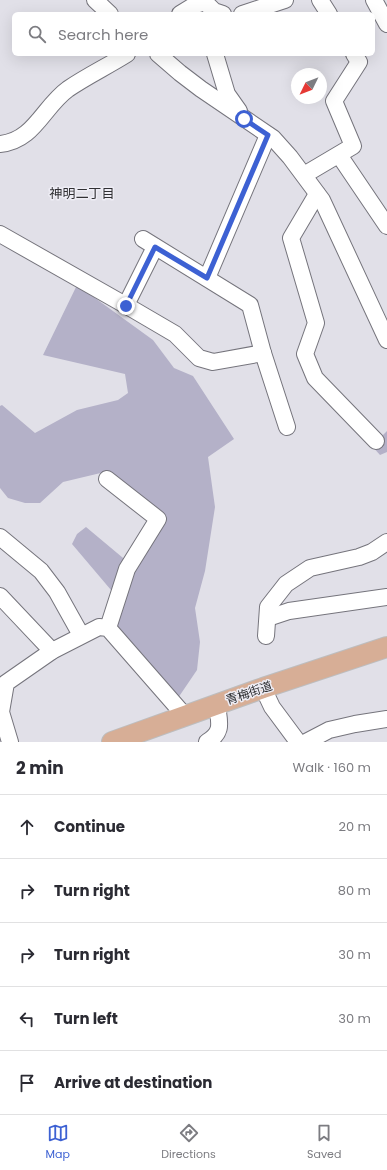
<!DOCTYPE html>
<html lang="en">
<head>
<meta charset="utf-8">
<style>
  :root { --surface:#fff; --page:#f2f2f3; --text:#2b2b33; --muted:#7c7c81; --line:#e1e1e2; --accent:#3d61d3 }
  body { margin:0; font-family:Poppins,"Noto Sans JP",sans-serif; background:var(--page); color:var(--text) }
  .compass { position:absolute; left:291px; top:68px; width:36px; height:36px; border-radius:50%; background:var(--surface); box-shadow:0 4px 16px #0002; rotate:227deg }
  .stop { position:absolute; width:12px; height:12px; margin:-9px; border:3px solid #3d61d3; border-radius:50%; background:#fff }
  .stop.end { background:#3d61d3; border-color:#fff; box-shadow:0 1px 4px #0008 }
  .list { margin:0; padding:0; list-style:none }
  h2 { display:flex; justify-content:space-between; align-items:center; height:52px; margin:0; padding:0 16px; font-size:17px }
  h2 small { font-size:13px; font-weight:400; color:var(--muted) }
  .list li { display:grid; grid-template-columns:26px 1fr auto; gap:12px; align-items:center; box-sizing:border-box; height:64px; padding:0 16px; border-top:1px solid var(--line) }
  .list b { display:block; font-size:15px; white-space:nowrap }
  .list em { font-size:13px; font-style:normal; color:var(--muted) }
  .icon { flex:none; width:22px; height:22px; fill:none; stroke:currentColor; stroke-width:2; stroke-linecap:round; stroke-linejoin:round }
  .map { position:relative; flex:none; width:387px; height:742px; overflow:hidden }
  .search { position:absolute; background:var(--surface); box-shadow:0 4px 16px #0002; left:12px; right:12px; top:12px; height:44px; display:flex; align-items:center; gap:10px; box-sizing:border-box; padding:0 14px; border-radius:6px; color:var(--muted); font-size:15px }
  .sheet { height:372px; background:var(--surface) }
  nav { display:flex; justify-content:space-around; align-items:center; box-sizing:border-box; height:56px; border-top:1px solid var(--line); background:var(--surface); font-size:11px; color:var(--muted) }
  nav a { display:grid; justify-items:center; gap:2px }
  nav .on { color:var(--accent) }
  .map>svg:first-child { display:block }
  .green { fill:#b4b1c8 }
  .lines { fill:none; stroke-linecap:round; stroke-linejoin:round }
  .minor-casing { stroke:#75747c; stroke-width:18 }
  .major-casing { stroke:#bdbdbe; stroke-width:22 }
  .minor { stroke:#fff; stroke-width:16 }
  .major { stroke:#d7ae96; stroke-width:20 }
  .route { stroke:#3d61d3; stroke-width:5 }
  .labels { text-anchor:middle; stroke-width:3; stroke-linejoin:round; paint-order:stroke }
  .street-label { font-size:12px; fill:#303033; stroke:#eeedf5 }
  .neighbourhood-label { font-size:13px; fill:#303033; stroke:#eeedf5 }
</style>
</head>
<body>
<div class="map">
<svg width="387" height="742" viewBox="0 0 387 742">
  <rect width="100%" height="100%" fill="#e1e0e8"/>
  <g class="green">
    <path d="M77,285l76,55 21,28 19,8 41,63 -26,18 7,50 -10,64 -10,37 5,34 -3,28 -19,28 -63,-74 7,-21 -50,-59 5,-10 9,-7 49,41 28,-51 -54,-46 -46,11 -23,21h-15l-17,-5 -8,-10v-82l2,-1 33,28 42,-23 41,-10 10,-7 -3,-19 -82,-19z"/>
    <path d="M387,431v21l-7,3 -8,-9z"/>
  </g>
  <g class="lines">
    <g class="minor-casing">
      <g id="minor">
        <path d="M95,0l15,14"/>
        <path d="M320,0l9,14"/>
        <path d="M374,0l13,24"/>
        <path d="M205,2l9,9 9,3"/>
        <path d="M180,14l13,-8 12,-4 1,-2"/>
        <path d="M242,14l43,-14"/>
        <path d="M158,54l22,19 21,16 72,49 17,19 32,43 65,140"/>
        <path d="M215,54l12,40 12,17"/>
        <path d="M0,144c34,-3 43,-37 68,-55 19,-13 40,-23 59,-35"/>
        <path d="M339,155l48,71"/>
        <path d="M304,175l49,-29 -19,-45 25,-39 -5,-8"/>
        <path d="M317,194l-26,44 25,85 -11,31 10,24 61,63"/>
        <path d="M0,234l134,76 41,24 24,24 14,4 50,-9"/>
        <path d="M143,239l107,66 13,48 24,74"/>
        <path d="M207,278l61,-143"/>
        <path d="M126,305l29,-58"/>
        <path d="M107,479l51,40 -31,50 -19,59"/>
        <path d="M0,537l41,34 16,21 24,43"/>
        <path d="M0,596l52,55"/>
        <path d="M268,618l21,-7 98,-14"/>
        <path d="M266,636l2,-29 18,-23 24,-16 49,-11 13,-5 15,-10"/>
        <path d="M263,688l9,19 26,35"/>
        <path d="M10,742l-9,-30 5,-29 46,-32 47,-24 9,1 77,88"/>
        <path d="M207,742c17,-10 12,-20 10,-37"/>
        <path d="M306,742l23,-12 26,-6 32,-5"/>
      </g>
    </g>
    <g class="major-casing">
      <path id="major" d="M112,742l151,-54 124,-41"/>
    </g>
    <use href="#minor" class="minor"/>
    <use href="#major" class="major"/>
  </g>
  <g class="lines">
    <path class="route" d="M126,306l29,-59 52,31 61,-143 -24,-16"/>
  </g>
  <g class="labels">
    <g class="street-label">
      <text transform="translate(249 693) rotate(-19)" y="4">青梅街道</text>
    </g>
    <g class="neighbourhood-label">
      <text x="82" y="198">神明二丁目</text>
    </g>
  </g>
</svg>
<svg class="compass" viewBox="-18 -18 36 36"><path d="M0-13l5 13h-10z" fill="#e53935"/><path d="M0 13l5-13h-10z" fill="#7c7c81"/></svg>
<div class="stop" style="left:244px;top:119px"></div>
<div class="stop end" style="left:126px;top:306px"></div>
<div class="search"><svg class="icon" aria-label="search" viewBox="0 0 24 24"><circle cx="10" cy="10" r="6"/><path d="M15 15l6 6"/></svg>Search here</div>
</div>
<section class="sheet">
<h2>2 min<small>Walk · 160 m</small></h2>
<ul class="list">
<li><svg class="icon" aria-label="ahead" viewBox="0 0 24 24"><path d="M12 20V5M6 11l6-6 6 6"/></svg><div><b>Continue</b></div><em>20 m</em></li>
<li><svg class="icon" aria-label="right" viewBox="0 0 24 24"><path d="M7 20v-9h11M14 6l5 5-5 5"/></svg><div><b>Turn right</b></div><em>80 m</em></li>
<li><svg class="icon" aria-label="right" viewBox="0 0 24 24"><path d="M7 20v-9h11M14 6l5 5-5 5"/></svg><div><b>Turn right</b></div><em>30 m</em></li>
<li><svg class="icon" aria-label="left" viewBox="0 0 24 24"><path d="M17 20v-9H6M10 6l-5 5 5 5"/></svg><div><b>Turn left</b></div><em>30 m</em></li>
<li><svg class="icon" aria-label="arrive" viewBox="0 0 24 24"><path d="M6 21V4h12l-3 4 3 4H6"/></svg><div><b>Arrive at destination</b></div></li>
</ul>
</section>
<nav>
<a class="on"><svg class="icon" aria-label="map" viewBox="0 0 24 24"><path d="M3 6l6-2 6 2 6-2v14l-6 2-6-2-6 2zM9 4v14M15 6v14"/></svg>Map</a>
<a><svg class="icon" aria-label="directions" viewBox="0 0 24 24"><path d="M12 3l9 9-9 9-9-9zM9 14v-3h6M13 9l2 2-2 2"/></svg>Directions</a>
<a><svg class="icon" aria-label="saved" viewBox="0 0 24 24"><path d="M7 4h10v16l-5-4-5 4z"/></svg>Saved</a>
</nav>
</body>
</html>
